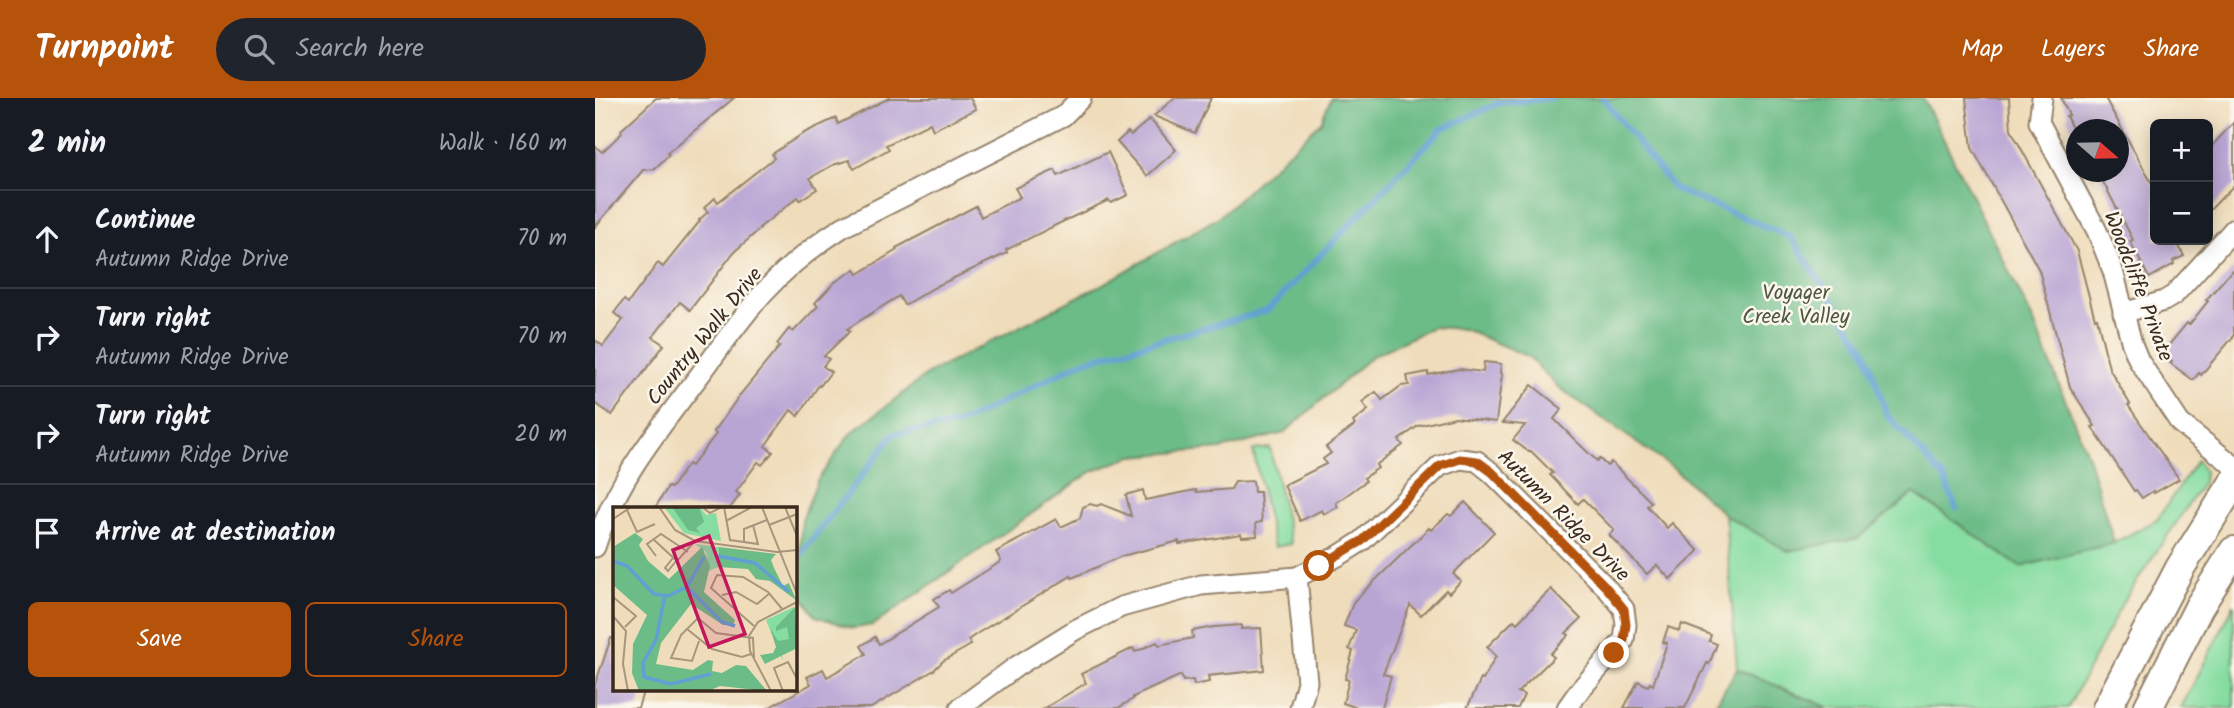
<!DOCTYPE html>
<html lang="en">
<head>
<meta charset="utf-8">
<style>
  :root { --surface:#171b24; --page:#20242c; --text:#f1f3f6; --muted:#9ea1a6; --line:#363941; --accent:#b45309 }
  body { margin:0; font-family:Kalam,sans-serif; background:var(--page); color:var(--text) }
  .controls { position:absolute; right:21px; top:21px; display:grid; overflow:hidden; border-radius:10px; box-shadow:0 4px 18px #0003 }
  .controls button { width:63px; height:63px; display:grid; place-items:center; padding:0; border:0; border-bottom:2px solid var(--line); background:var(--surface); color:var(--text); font:35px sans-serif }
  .compass { position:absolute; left:1471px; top:21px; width:63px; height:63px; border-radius:50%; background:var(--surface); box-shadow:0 4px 18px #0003; rotate:110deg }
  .stop { position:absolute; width:21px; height:21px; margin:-16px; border:5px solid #b45309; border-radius:50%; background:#fff }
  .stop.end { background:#b45309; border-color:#fff; box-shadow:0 2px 7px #0008 }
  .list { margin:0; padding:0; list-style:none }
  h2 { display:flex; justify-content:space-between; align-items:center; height:91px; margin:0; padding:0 28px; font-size:30px }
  h2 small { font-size:23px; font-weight:400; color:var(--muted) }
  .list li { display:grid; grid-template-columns:46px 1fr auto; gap:21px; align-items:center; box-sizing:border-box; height:98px; padding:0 28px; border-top:2px solid var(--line) }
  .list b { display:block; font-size:26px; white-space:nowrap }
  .list p { margin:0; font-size:23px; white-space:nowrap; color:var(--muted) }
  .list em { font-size:23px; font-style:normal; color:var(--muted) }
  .actions { display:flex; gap:14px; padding:21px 28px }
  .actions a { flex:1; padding:16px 0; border:2px solid var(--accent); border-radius:10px; text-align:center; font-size:24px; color:var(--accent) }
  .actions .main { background:var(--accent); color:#fff }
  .icon { flex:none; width:38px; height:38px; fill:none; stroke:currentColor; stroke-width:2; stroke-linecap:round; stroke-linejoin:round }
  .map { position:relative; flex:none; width:1639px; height:610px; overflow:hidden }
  header { display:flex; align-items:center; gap:42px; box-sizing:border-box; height:98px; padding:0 35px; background:var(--accent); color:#fff }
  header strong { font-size:33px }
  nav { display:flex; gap:38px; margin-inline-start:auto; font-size:24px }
  .search { width:490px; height:63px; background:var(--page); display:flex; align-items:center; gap:18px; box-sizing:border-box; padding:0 24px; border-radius:38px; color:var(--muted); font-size:26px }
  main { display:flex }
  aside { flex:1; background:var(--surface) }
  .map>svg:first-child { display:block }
  .green { fill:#86dda1; stroke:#608460; stroke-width:2 }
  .forest { fill:#6cbc87; stroke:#547352; stroke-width:2 }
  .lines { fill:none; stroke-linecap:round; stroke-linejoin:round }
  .stream { stroke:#61a0d3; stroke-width:6 }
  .building { fill:#b9a5d4 }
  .street-casing { stroke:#95836c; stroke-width:23 }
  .secondary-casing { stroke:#95836c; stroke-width:32 }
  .street { stroke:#fff; stroke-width:19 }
  .secondary { stroke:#fff; stroke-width:28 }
  .route { stroke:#b45309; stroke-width:9 }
  .labels { text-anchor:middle; stroke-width:5; stroke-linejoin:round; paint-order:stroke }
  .street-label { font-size:21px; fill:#3b2a1e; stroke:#fbf7ec }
  .park-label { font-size:21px; fill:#4e573f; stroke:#fbf7ec }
  .inset-river { fill:none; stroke:#61a0d3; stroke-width:3.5 }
  .inset-road { fill:none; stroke:#a7957c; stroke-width:2 }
  .view { fill:#c2185b; fill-opacity:0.15; stroke:#c2185b; stroke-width:3.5 }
  .inset-edge { fill:none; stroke:#3b2a1e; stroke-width:3.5 }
</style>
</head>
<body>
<header>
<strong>Turnpoint</strong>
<div class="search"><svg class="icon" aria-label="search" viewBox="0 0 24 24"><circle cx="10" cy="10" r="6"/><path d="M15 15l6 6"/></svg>Search here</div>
<nav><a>Map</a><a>Layers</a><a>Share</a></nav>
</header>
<main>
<aside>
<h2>2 min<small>Walk · 160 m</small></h2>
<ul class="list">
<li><svg class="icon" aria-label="ahead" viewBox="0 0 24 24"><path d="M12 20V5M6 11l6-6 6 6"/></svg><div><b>Continue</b><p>Autumn Ridge Drive</p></div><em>70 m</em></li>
<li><svg class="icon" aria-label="right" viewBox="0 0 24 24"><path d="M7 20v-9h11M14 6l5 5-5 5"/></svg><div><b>Turn right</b><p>Autumn Ridge Drive</p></div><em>70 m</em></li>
<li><svg class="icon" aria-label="right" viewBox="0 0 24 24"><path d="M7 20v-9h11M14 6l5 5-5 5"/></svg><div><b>Turn right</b><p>Autumn Ridge Drive</p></div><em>20 m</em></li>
<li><svg class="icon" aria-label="arrive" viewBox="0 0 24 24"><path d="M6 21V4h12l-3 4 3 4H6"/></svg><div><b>Arrive at destination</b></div></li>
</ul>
<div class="actions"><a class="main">Save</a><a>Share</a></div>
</aside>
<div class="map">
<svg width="1639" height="610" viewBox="0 0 1639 610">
  <rect width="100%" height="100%" fill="#fbf7ec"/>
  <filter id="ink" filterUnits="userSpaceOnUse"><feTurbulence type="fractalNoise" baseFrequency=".0143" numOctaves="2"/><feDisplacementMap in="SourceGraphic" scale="14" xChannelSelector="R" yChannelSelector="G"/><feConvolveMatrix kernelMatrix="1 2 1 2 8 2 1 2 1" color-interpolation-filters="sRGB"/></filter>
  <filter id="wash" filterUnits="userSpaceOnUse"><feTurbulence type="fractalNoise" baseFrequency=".00686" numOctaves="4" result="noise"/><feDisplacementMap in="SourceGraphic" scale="28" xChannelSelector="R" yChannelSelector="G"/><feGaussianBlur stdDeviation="1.57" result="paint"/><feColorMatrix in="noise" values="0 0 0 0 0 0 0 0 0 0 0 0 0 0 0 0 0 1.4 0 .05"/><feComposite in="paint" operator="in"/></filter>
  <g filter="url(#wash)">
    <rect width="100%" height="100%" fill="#efdcba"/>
    <g class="green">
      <path d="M675,350l21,96 -17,3 -21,-97z"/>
      <path d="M1602,362l7,11 -1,12 -79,117 -56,108h-239l-92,-39 -12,-154 63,36 70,-13 56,-45 106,74 94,-24 43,-23z"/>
      <path d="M1639,506v104h-53l47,-91z"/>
    </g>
    <g class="forest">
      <path d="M736,0h592l109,220 57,141 25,84 -94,24 -106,-74 -56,45 -70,13 -63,-36 -51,-46 -117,-83 -28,-29 -65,-28 -31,-2 -61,29 -88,77 -63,16 -89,7 -41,16 -218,153 -20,3 -38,-12 -18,-28 5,-68 15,-39 33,-47 79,-61 178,-91 112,-65 102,-95z"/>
      <path d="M1142,571l92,39h-116z"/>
    </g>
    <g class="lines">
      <g class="stream">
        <path d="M1008,0l71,91 117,48 74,113 22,65 57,63 12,30"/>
        <path d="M200,464l99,-128 65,-10 125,-63 183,-50 175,-182 57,-26 53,-5"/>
      </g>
    </g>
    <g id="blocks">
      <g class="building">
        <path d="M61,0h78l-67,55 2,2 -15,14 -11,1 -48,57v-81l7,6 20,-19 -1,-3z"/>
        <path d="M294,0h81l6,11 -43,21 -3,-7 -44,22 3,4 -35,20 -5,-9 -16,5 -23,13 7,11 -17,11 -2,-3 -39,31 1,1 -26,23 -44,58 -10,-8 -27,35 11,8 -52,70 -17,-12v-63l8,6 20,-26 -9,-7 10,-13 4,3 30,-40 5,4 37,-46 -1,-1 9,-8 -4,-4 11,-10 3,4 56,-44 -2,-4 32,-21 32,-15 2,6z"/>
        <path d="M579,0h37l-16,35 -41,-17z"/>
        <path d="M1371,0h43l2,32 66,121 18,68 2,-1 12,50 21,36 -2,1 51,74 -25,14 -1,-2 -11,7 -6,-8 -2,1 -42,-64 3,-1 -25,-39 -31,-117 -67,-122z"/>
        <path d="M1466,0h44l50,91v51h21l8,16 -11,5 1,3 -25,14 -19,-37 3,-1 -35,-68h20v-42h-45l-7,-14 3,-1z"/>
        <path d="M555,21l26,31 -29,26 -30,-34 11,-10 3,3z"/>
        <path d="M1639,24v63l-26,27v-62z"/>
        <path d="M513,54l20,43 -17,8 -2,-3 -45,21 -58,29 1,3 -70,33 -33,19 -5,-9 -52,33 3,2 -26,25 5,3 -6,7 8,6 -11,14 -1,-1 -21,31 -7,-6 -26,36 8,6 -11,13 -4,-3 -22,30 4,3 -10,13h-75l13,-21 3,1 17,-24 3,2 25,-32 -2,-2 25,-36 41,-50 -3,-2 12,-15 4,3 25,-26 -3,-3 20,-21 20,-13 3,5 39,-24 -1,-2 80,-42 5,11 39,-20 -5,-9 40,-18 3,6z"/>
        <path d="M1639,170v68l-33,39 -2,-2 -6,7 -23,-17 2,-2 -10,-8 25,-30 2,2 19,-24 -2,-1z"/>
        <path d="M889,264l17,2 -1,9 2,1 -6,48 -41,-5 -37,9 -19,14 4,5 -27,20 2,3 -14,10 2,3 -30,22 2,4 -14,7 -2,-4 -22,11 -16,-36 42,-21 -3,-5 8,-6 -5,-6 29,-22 -2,-3 15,-12 -6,-8 14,-10 6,8 19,-14 8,-1 -2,-9 21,-4v3l31,-6 24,3z"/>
        <path d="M937,287l30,24 -8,10 21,21 22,21 2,-3 8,8 4,-4 40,40 -4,4 20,22 5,-5 27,28 -29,28 -13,-14 -10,9 -38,-39 5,-5 -31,-31 -5,5 -28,-29 3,-2 -22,-22 -2,1 -16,-12 12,-15 -23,-2z"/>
        <path d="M658,383l1,11h6l2,30 -6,1 1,13 -15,1 -1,-3 -62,10v-3l-57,15 -50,22 -1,-2 -93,57 -10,7 3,5 -28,16 -9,9 -63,38h-103l43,-24 -4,-7 16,-8 4,8 39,-23 -5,-8 14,-9 4,7 60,-37 -5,-8 15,-9 2,3 43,-27 7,-5 -5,-9 60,-33 5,8 19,-9 3,-11 7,-3 7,2 4,-2 30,12 -5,-21 17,-5 2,10 51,-10 1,2 34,-3 4,-7z"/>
        <path d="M870,404l29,30 -41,42 8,7 -12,12 -3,-3 -25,25 -11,-10 -27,69 8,2 -9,32h-24l-15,-5 6,-23 -4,-1 8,-28 -4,-2 7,-19 -12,-4 10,-25 75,-73 2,2 17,-16 3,2z"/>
        <path d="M956,491l30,30 -15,14 3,2 -19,19 4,3 -36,35 6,3 -6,13h-51l14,-29 2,1 13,-24 -9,-9 27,-27 3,3z"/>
        <path d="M1087,526l29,11 -2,6 8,3 -8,20 -2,-1 -22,45h-61l14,-27 10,5 2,-3 3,2 14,-42 -4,-1 5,-15 11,4z"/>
        <path d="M646,527v4l20,-1 3,42 -56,6 1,6 -15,3 -1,-5 -10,1 -2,-6 -48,22v2l-15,9h-73l41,-25 -5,-9 52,-26 2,4 22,-10 2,3 34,-7 -1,-7 22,-4z"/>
        <path d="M16,540l3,1v50h18l11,3 -5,16h-43v-23z"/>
      </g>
    </g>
  </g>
  <g filter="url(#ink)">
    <use href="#blocks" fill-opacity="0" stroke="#95836c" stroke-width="2"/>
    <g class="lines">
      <g class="street-casing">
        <g id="street">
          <path d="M1447,0l-3,24 58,109 16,40 19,73 7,17 41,62 54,43"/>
          <path d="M1528,215l41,-12 10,-6 60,-66"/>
          <path d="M0,449c21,-66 60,-113 101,-167 23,-30 44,-62 69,-89 22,-24 50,-46 78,-64l220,-111 18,-18"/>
          <path d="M702,479l10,105 -7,26"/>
          <path d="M365,610l57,-42 58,-36 46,-23 80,-22 96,-8 43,-22 22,-14 78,-75 20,-7 17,2 15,12 113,113 19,23 2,16 -2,15 -45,51 -12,17"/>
        </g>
      </g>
      <g class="secondary-casing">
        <g id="secondary">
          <path d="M1512,610l73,-140 54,-86"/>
          <path d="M1553,610l51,-101 35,-56"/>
        </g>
      </g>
      <use href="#street" class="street"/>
      <use href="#secondary" class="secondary"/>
    </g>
  </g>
  <g class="lines" filter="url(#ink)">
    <path class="route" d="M724,468l43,-25 78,-75 20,-7 17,2 15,11 113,114 19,23 2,16 -2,15 -10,13"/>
  </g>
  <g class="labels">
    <g class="street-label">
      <text transform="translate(1544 188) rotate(69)" y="7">Woodcliffe Private</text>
      <text transform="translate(109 238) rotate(-51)" y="7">Country Walk Drive</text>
      <text transform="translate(969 417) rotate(45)" y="7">Autumn Ridge Drive</text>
    </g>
    <g class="park-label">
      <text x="1201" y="201">Voyager<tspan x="1201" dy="24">Creek Valley</tspan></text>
    </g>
  </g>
  <g transform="translate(18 409)">
    <rect width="184" height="184" fill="#efdcba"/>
    <path d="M51,0h36l6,8 10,-2 5,28 -37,-8zM82,37l24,3 -1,20 -9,4 -3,-19zM181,100l3,41 -15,7 1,6 -17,-41z" fill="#86dda1"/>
    <path d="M59,0h27l5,15 -8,6 4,5 -12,-3zM22,26l8,6 -4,6 9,16 21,18 33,-32 8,19 -6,26 31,28 -2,5h-10l-32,-21 -30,39 -5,21 37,6 15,-10 5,1 -1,10 10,2 14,-8 10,1 21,25 -47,-5 -12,5h-69l-7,-18 1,-29 14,-29 -34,-30v-38zM106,40l57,7 -5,6 3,8 9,18 6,-3 7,17 -26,-19 -14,-2 -8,-10 -30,-2zM182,100l2,41 -32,16 -5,-9 13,-2 3,-6 -6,-19 8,13 11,-2 -2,-12 -11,4v-4z" fill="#6cbc87"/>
    <path class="inset-river" d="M105,49l37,7 34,29M0,54l14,5 27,28 14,2 19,-9 17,-30M74,80l35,35 13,4M52,88l-9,45 -13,23 1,14 27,7 40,-10"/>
    <path class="inset-road" d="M46,0l16,23 20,11 82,11 20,-2M89,0l8,6 12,-6M111,0l6,33 28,4 -5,-19M149,0l35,87M172,0l12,29M14,3l10,22 18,-8M0,12l18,-12M113,14l26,-14M156,18l28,-11M40,32l24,22 18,-20M131,35v-13l23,-9M43,49l-9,-12 14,-10 27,18M60,51l-8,10 3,3 8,-10M109,88l14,-3 21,12 13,-11M0,90l23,19 -11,11M0,109l13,15 -3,33 5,27M141,119l-43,-38 6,-13 26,2 25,15 15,18M74,122l25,20 30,8 9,-3M86,134l-7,20 -21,-3 10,-23 17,-17 18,15 37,5 1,20M96,184h25M158,184l-21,-40 -1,-15 9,-14 39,-20M170,184l-9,-23 14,-6 9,17"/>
    <path class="view" d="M96,29l36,98 -36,13 -36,-97z"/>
    <rect width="184" height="184" class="inset-edge"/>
  </g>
</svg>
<div class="controls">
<button>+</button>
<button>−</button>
</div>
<svg class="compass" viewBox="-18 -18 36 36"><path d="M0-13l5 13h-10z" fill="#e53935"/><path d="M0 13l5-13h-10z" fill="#9ea1a6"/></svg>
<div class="stop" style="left:724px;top:468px"></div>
<div class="stop end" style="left:1019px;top:555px"></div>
</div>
</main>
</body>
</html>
